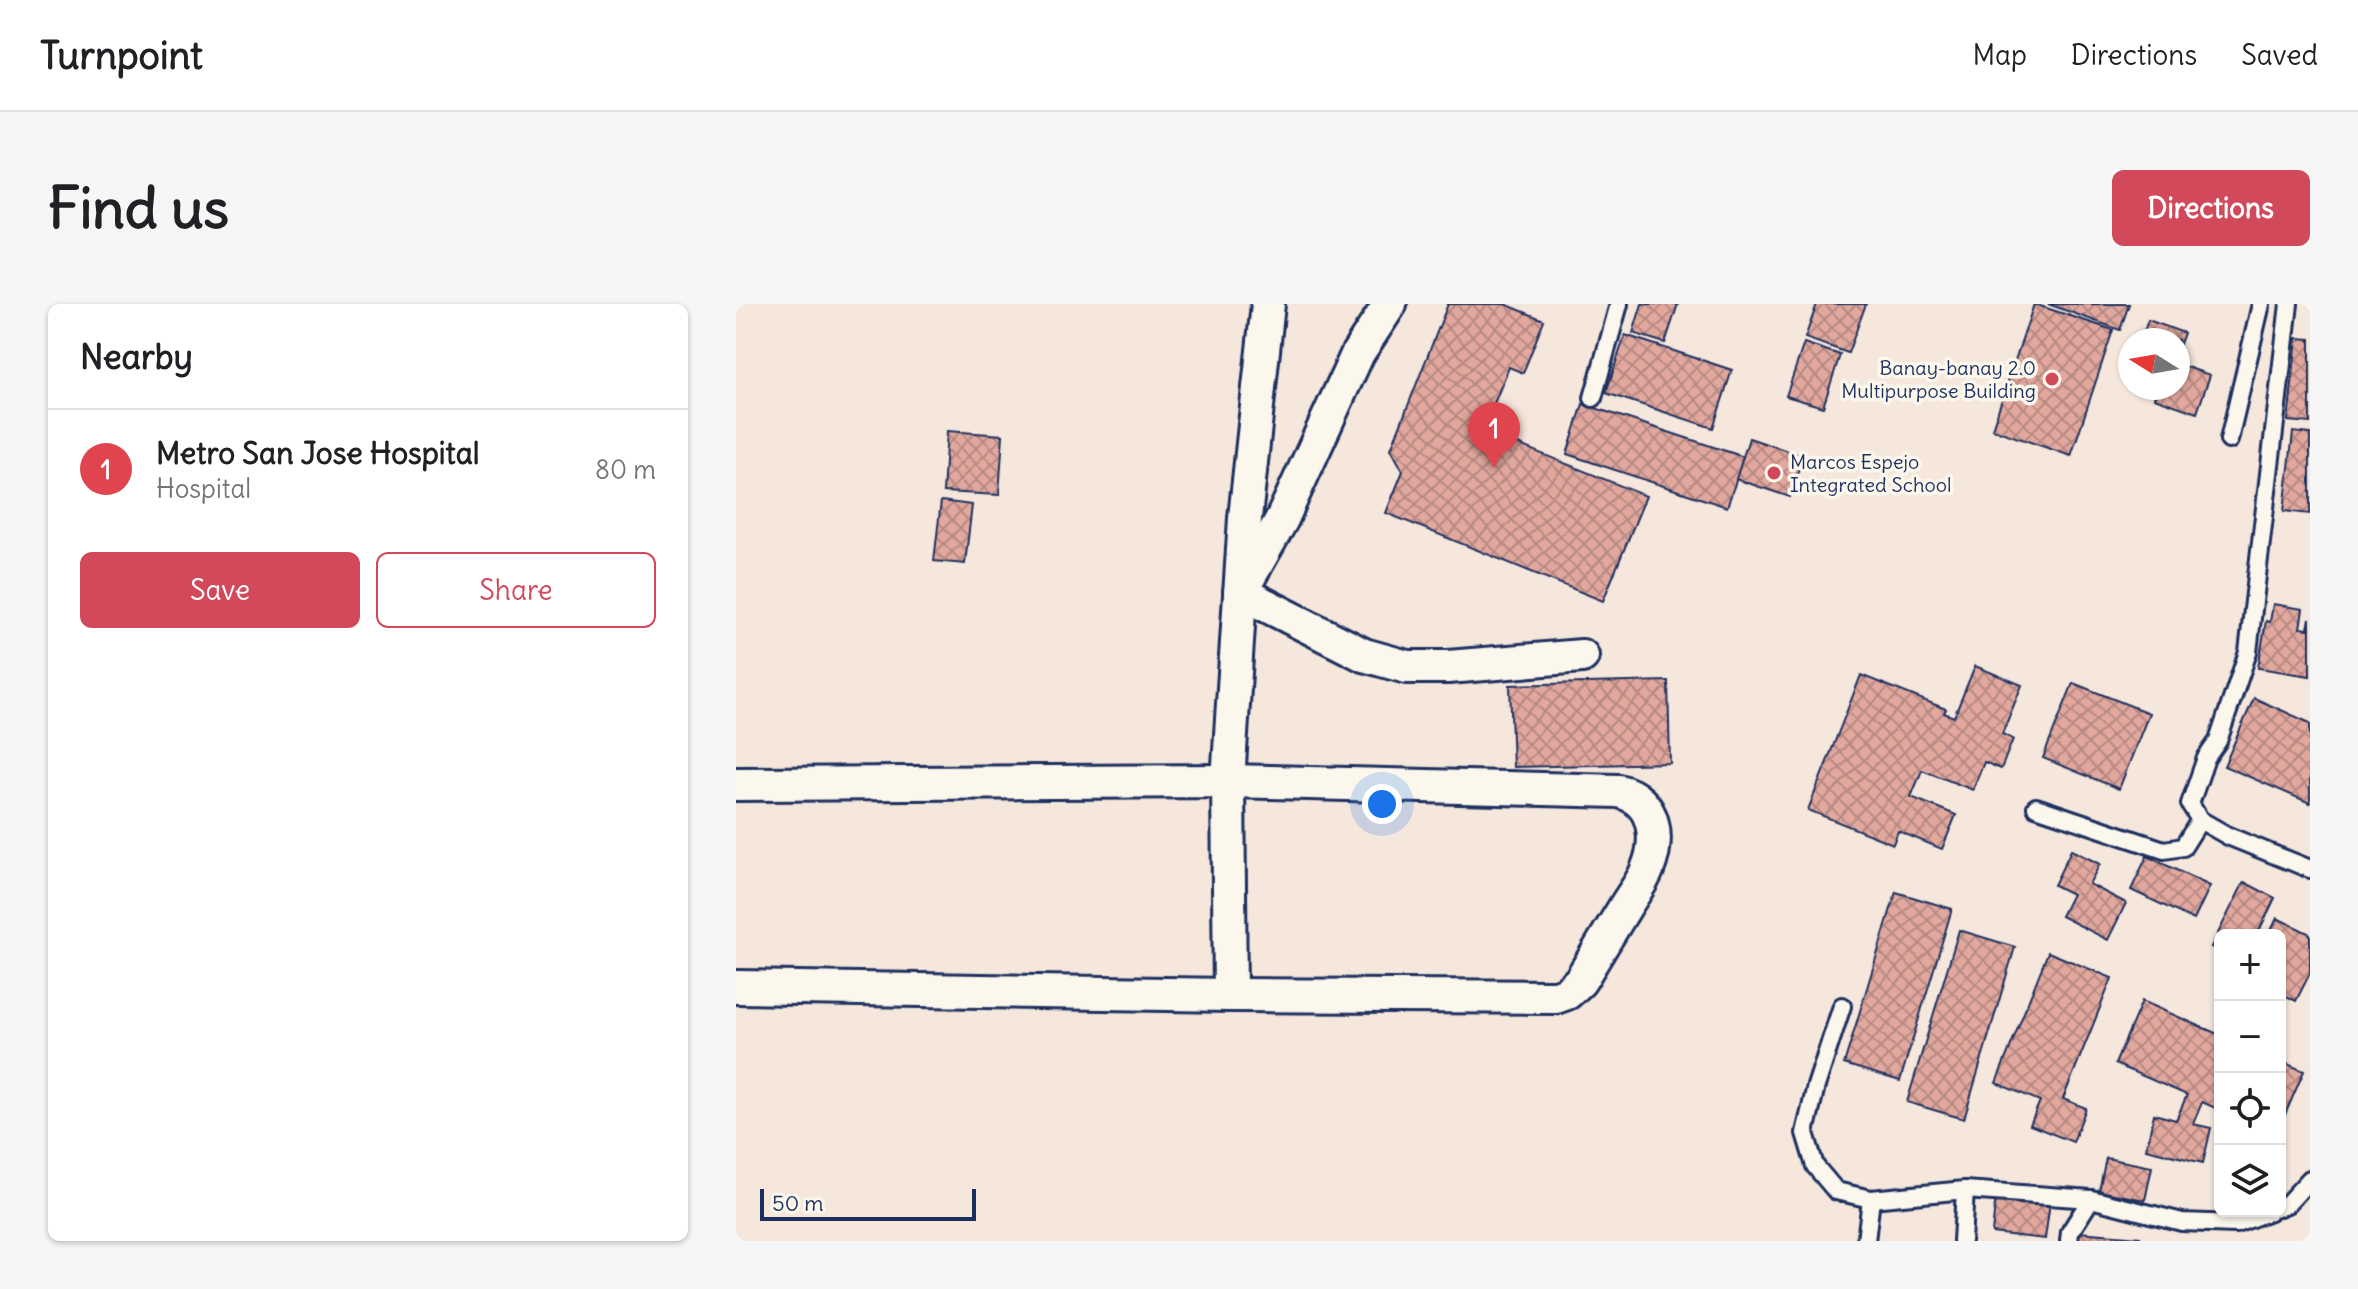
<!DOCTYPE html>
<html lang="en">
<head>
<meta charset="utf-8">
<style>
  :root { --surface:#fff; --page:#f6f6f6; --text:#202124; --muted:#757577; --line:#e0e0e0; --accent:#d1495b }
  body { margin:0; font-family:Delius,sans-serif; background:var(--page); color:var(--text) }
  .controls { position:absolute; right:24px; bottom:24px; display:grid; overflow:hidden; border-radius:12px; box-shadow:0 2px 6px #0004 }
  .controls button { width:72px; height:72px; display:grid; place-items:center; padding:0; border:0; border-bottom:2px solid var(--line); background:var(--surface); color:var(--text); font:40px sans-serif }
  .compass { position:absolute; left:1382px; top:24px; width:72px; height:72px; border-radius:50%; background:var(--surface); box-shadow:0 2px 6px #0004; rotate:281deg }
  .scale { position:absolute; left:24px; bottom:20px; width:216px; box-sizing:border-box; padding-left:8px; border:4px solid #1b2f5e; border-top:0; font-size:22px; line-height:28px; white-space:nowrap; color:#1b2f5e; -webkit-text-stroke:6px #fbf7ec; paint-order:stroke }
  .you { position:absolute; left:646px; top:500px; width:28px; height:28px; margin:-20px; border:6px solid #fff; border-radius:50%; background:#1a73e8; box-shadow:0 0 0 12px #1a73e833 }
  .badge { display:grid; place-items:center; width:52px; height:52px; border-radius:50%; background:var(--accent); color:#fff; font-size:26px; font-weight:700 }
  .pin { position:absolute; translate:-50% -66px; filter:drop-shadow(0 2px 4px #0008) }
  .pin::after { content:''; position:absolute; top:42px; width:28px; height:24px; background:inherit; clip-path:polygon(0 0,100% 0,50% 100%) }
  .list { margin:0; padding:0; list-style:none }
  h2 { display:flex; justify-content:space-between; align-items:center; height:104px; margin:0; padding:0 32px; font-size:34px }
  h2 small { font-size:26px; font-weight:400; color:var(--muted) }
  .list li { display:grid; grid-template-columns:52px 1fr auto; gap:24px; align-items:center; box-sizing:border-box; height:120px; padding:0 32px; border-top:2px solid var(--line) }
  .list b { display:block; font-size:30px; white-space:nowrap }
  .list p { margin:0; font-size:26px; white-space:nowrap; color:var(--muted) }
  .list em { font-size:26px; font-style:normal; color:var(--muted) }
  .actions { display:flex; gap:16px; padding:24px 32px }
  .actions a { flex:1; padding:18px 0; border:2px solid var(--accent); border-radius:12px; text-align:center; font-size:28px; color:var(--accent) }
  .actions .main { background:var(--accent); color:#fff }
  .icon { flex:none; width:44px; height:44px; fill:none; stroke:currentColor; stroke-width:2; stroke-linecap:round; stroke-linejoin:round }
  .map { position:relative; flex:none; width:1574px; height:937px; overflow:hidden; border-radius:12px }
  header { display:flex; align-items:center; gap:48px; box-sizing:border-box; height:112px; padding:0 40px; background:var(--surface); border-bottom:2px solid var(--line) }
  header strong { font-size:38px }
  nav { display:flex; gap:44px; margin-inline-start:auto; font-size:28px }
  .intro { display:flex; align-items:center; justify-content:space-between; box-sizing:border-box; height:192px; padding:0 48px }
  h1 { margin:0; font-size:56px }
  .button { padding:20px 36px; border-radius:12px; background:var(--accent); color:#fff; font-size:28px; font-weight:700 }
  main { display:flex; gap:48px; padding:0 48px }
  aside { flex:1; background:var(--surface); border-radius:12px; box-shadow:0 2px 6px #0004 }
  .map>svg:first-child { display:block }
  .building { fill:url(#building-cross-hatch); stroke:#1b2f5e; stroke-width:2 }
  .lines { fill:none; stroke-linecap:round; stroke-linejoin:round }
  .service-casing { stroke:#1b2f5e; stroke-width:22 }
  .minor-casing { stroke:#1b2f5e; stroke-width:38 }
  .service { stroke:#fbf7ec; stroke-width:16 }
  .minor { stroke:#fbf7ec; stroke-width:32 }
  .poi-dot { fill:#d1495b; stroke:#fbf7ec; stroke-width:3 }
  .labels { text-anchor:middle; stroke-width:7; stroke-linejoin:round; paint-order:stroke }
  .poi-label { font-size:20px; fill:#1b2f5e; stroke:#fbf7ec; text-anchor:end }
</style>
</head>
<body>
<header>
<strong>Turnpoint</strong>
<nav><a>Map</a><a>Directions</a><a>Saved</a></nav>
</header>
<div class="intro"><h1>Find us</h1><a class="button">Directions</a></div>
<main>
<aside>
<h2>Nearby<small></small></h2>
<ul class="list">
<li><span class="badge" style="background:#e0444e">1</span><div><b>Metro San Jose Hospital</b><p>Hospital</p></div><em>80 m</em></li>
</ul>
<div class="actions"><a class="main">Save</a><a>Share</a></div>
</aside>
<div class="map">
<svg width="1574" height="937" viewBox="0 0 1574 937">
  <defs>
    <pattern id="building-cross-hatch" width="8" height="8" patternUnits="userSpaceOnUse" patternTransform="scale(2)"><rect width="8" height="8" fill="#e2a89d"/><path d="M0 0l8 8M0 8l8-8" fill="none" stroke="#b68983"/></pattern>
  </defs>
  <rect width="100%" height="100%" fill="#f6e7dc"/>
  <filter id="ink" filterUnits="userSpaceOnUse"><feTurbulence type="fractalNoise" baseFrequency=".0125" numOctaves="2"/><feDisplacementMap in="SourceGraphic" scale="16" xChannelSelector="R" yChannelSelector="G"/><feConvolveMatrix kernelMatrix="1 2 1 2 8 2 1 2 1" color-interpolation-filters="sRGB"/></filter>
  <g filter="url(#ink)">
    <g class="building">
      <path d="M712,0h57l39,16 -21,53 -14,-6 -26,63 163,66 -43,105 -217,-88 17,-42 -12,-22z"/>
      <path d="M906,0h36l-13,39 -32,-10z"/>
      <path d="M1081,0h49l-18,49 -43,-15z"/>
      <path d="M1298,0l79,26 -42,126 -79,-27z"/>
      <path d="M1312,0h81l-9,26z"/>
      <path d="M1412,16l36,13 -6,16v-9h-37z"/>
      <path d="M889,31l107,35 -19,58 -107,-35z"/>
      <path d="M1561,34l13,1v84l-22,-2z"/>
      <path d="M1068,39l36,12 -17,52 -37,-11z"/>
      <path d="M1442,60l32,11 -13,38 -43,-15 4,-10h20z"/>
      <path d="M847,100l161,53 -17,50 -160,-53z"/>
      <path d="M211,127l56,4 -4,60 -56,-3z"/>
      <path d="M1557,128l17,2v80l-26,-3z"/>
      <path d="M1013,134l54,18 -13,41 -54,-18z"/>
      <path d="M205,197l31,4 -7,59 -31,-3z"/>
      <path d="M1537,300l30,5 -3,19 8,1 2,-11v58l-52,-8 8,-47 4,1z"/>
      <path d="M1239,362l47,19 -20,49 11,5 -12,30 -17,-7 -11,28 -51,-20 -11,27 45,18 -14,34 -44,-18 -5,13 -85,-34 53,-135 85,34 -2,4 10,4z"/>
      <path d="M932,377l2,82 -157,4 -3,-82z"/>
      <path d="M1337,379l76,30 -30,76 -76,-31z"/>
      <path d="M1518,394l56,25v80l-86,-37z"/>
      <path d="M1335,546l29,14 -11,20 37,19 -18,37 -47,-24 11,-22 -18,-9z"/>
      <path d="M1411,552l63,30 -16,34 -63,-30z"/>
      <path d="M1508,578l31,16 -18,37h-37v16l-9,-4z"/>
      <path d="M1160,588l56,17 -52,172 -56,-17z"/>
      <path d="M1541,614l33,16v39l-14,28 -16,-8v-58h-11z"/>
      <path d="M1223,626l56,17 -51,172 -57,-17z"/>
      <path d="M1312,648l64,26 -49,121 23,9 -13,34 -43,-17 10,-24 -44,-18z"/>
      <path d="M1406,697l78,34v75l-18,-8 -9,22 18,4 -8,35 -57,-14 8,-35 22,6 11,-25 -72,-31z"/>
      <path d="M1544,757l24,10 -24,55z"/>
      <path d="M1370,854l46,9 -7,33 -46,-9z"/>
      <path d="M1260,891l54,7 -5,37 -53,-6z"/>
      <path d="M1342,928l62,5v4h-63z"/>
    </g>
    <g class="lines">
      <g class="service-casing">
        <g id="service">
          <path d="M1553,0l-41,348 -30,89 -12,17 -16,46 10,16 28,16 82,33"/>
          <path d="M857,94l26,-94"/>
          <path d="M1493,136l32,-136"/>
          <path d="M1300,503l128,43 19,-3 17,-27"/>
          <path d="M1106,702l-26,80 -11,47 10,33 21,25 35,8 94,-9 126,9 91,23 54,2 34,-13"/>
          <path d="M1544,903l7,-3 23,-25"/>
          <path d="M1130,937l5,-42"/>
          <path d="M1226,937l3,-51"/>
          <path d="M1333,937l1,-9 21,-33"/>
        </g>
      </g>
      <g class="minor-casing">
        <g id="minor">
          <path d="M508,282l38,-67 76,-166 32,-49"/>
          <path d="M504,288l124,63 43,12h41l134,-11"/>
          <path d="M0,480l492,-3 390,10c38,8 42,48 29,79 -5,13 -15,25 -22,37 -15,25 -30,49 -45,74l-13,12 -11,4 -326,-2 -494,-8"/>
          <path d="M494,691l-2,-214 17,-263 23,-214"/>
        </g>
      </g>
      <use href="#service" class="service"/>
      <use href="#minor" class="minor"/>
    </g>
  </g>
  <g class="poi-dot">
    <circle cx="1316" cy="75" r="8"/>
    <circle cx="1038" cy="169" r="8"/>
  </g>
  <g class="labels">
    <g class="poi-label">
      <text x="1300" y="71">Banay-banay 2.0<tspan x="1300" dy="23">Multipurpose Building</tspan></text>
      <text x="1054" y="165" text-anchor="start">Marcos Espejo<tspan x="1054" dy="23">Integrated School</tspan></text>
    </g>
  </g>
</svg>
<div class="controls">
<button>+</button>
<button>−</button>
<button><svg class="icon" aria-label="locate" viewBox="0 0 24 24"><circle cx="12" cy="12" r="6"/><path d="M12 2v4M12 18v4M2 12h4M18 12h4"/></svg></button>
<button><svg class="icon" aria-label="layers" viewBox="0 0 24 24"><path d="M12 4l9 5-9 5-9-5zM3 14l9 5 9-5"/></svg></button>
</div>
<svg class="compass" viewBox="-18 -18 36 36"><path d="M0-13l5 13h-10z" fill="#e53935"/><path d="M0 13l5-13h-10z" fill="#757577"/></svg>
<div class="scale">50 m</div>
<div class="you"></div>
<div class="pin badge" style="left:758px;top:164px;background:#e0444e">1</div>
</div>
</main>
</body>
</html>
